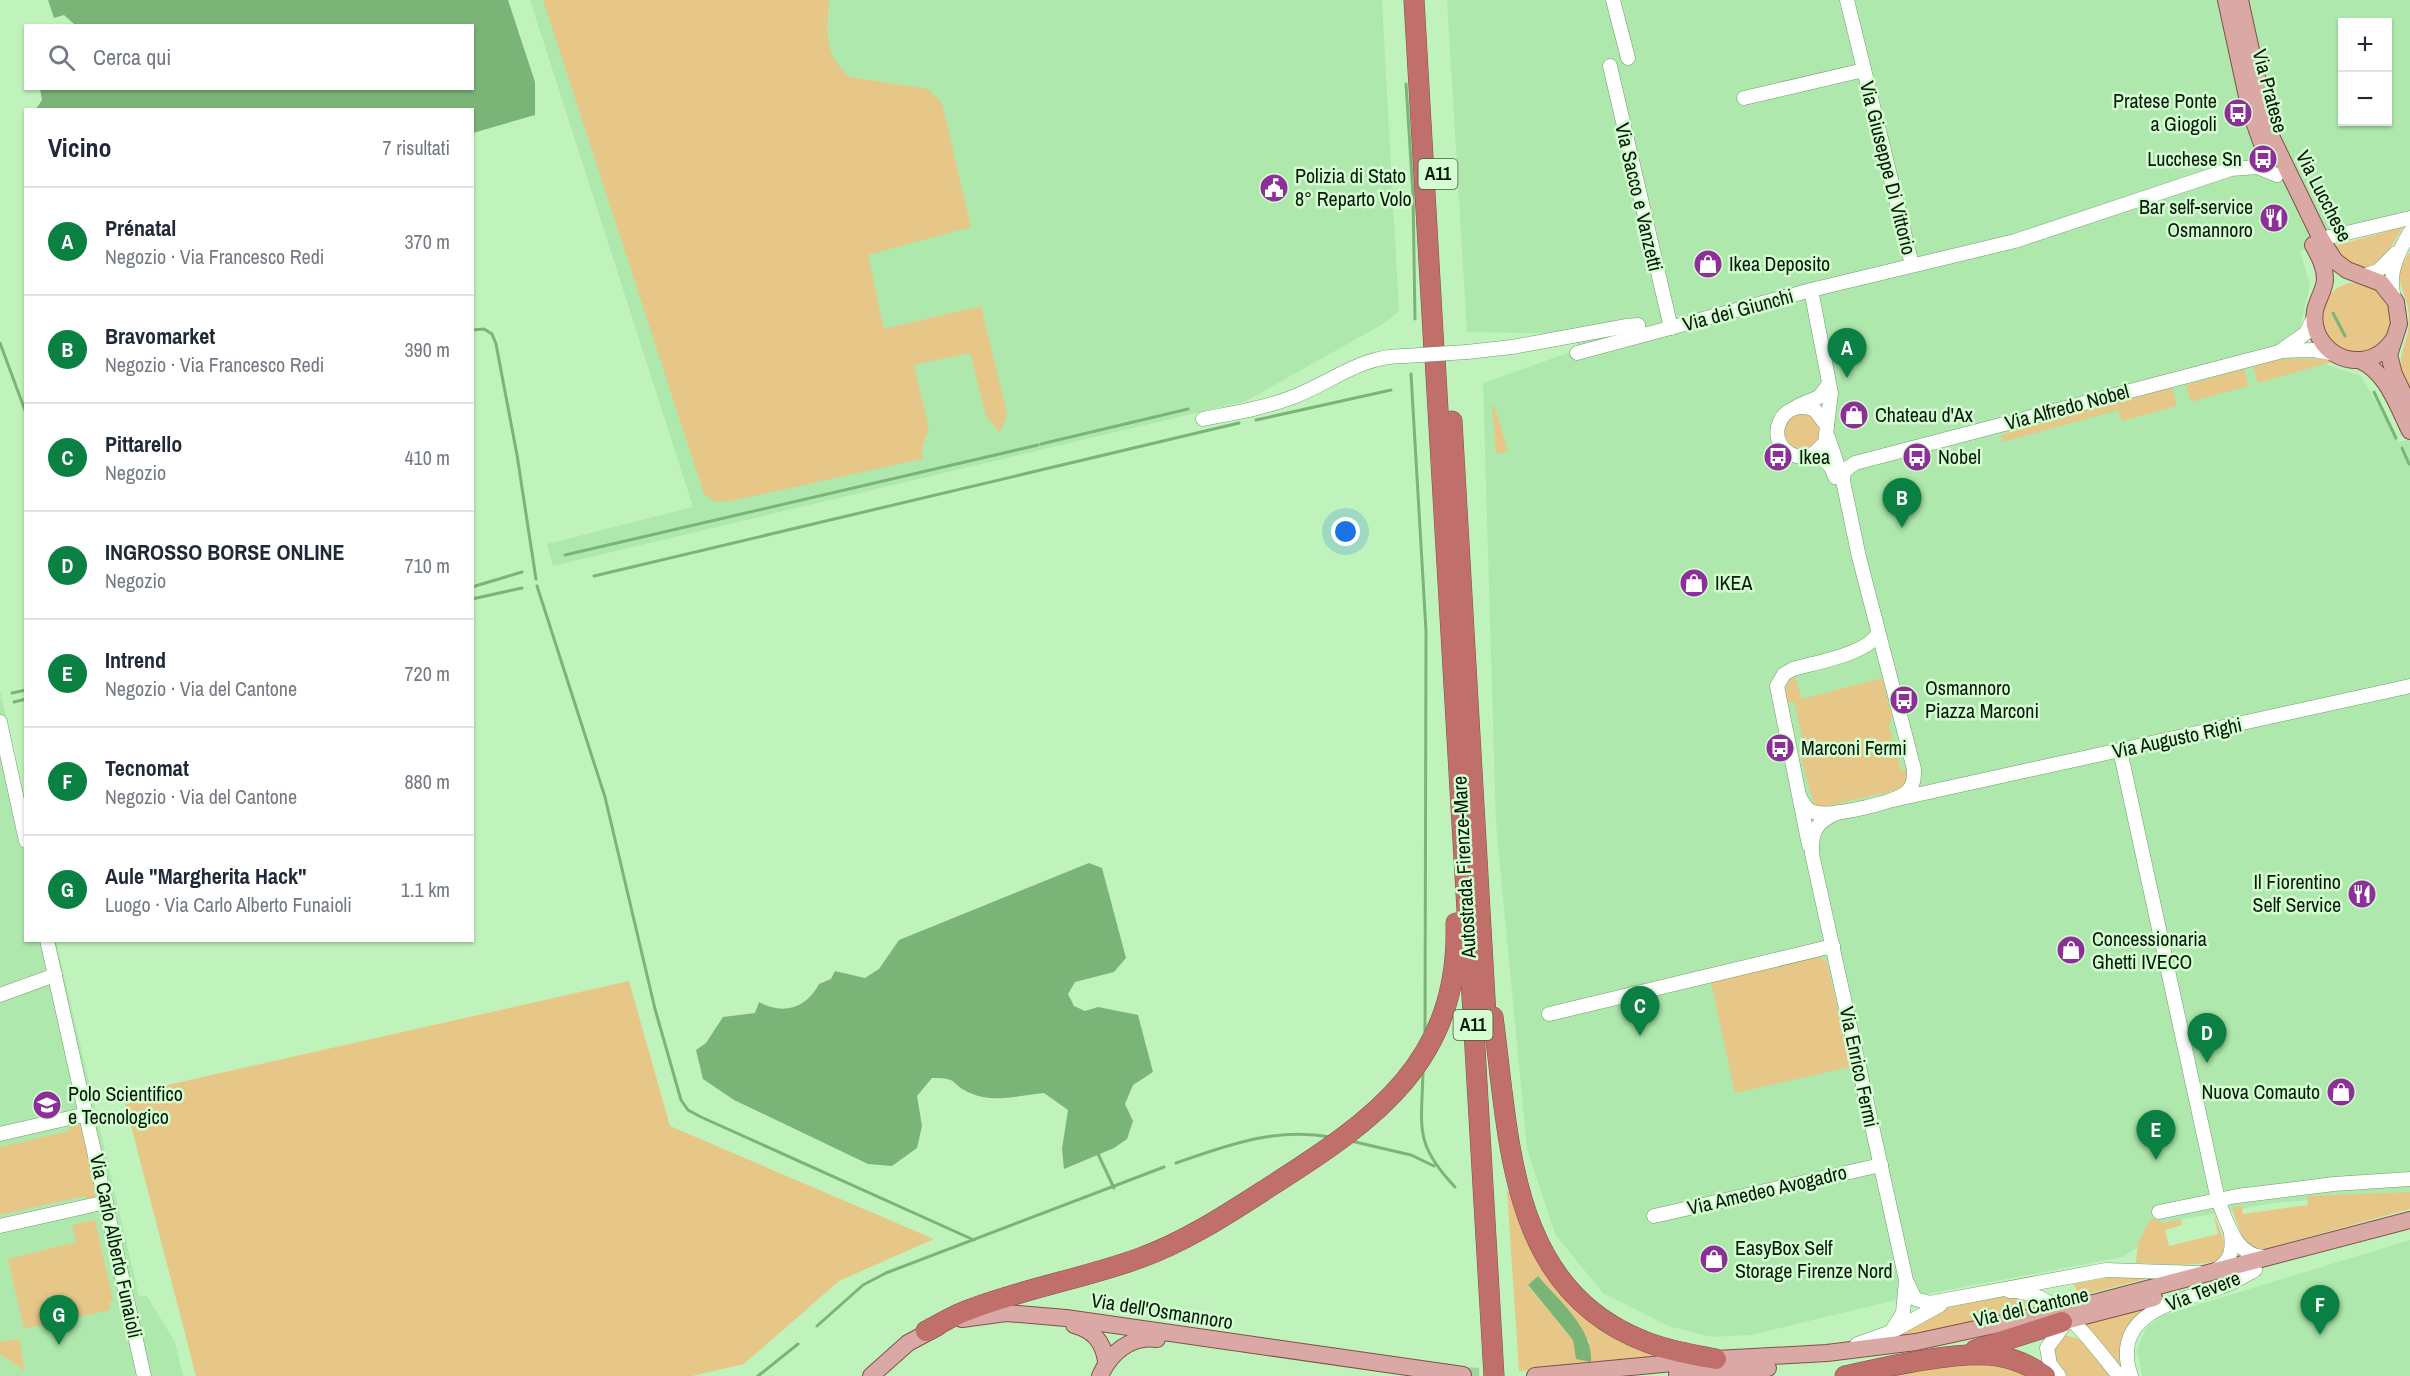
<!DOCTYPE html>
<html lang="it">
<head>
<meta charset="utf-8">
<style>
  :root { --surface:#fff; --page:#f2f2f3; --text:#1f2937; --muted:#747a83; --line:#e0e1e3; --accent:#0b8043 }
  body { margin:0; font-family:"Archivo Narrow",sans-serif; background:var(--page); color:var(--text) }
  .controls { position:absolute; right:18px; top:18px; display:grid; overflow:hidden; border-radius:0px; box-shadow:0 2px 4px #0004 }
  .controls button { width:54px; height:54px; display:grid; place-items:center; padding:0; border:0; border-bottom:2px solid var(--line); background:var(--surface); color:var(--text); font:30px sans-serif }
  .you { position:absolute; left:1346px; top:532px; width:21px; height:21px; margin:-15px; border:4px solid #fff; border-radius:50%; background:#1a73e8; box-shadow:0 0 0 9px #1a73e833 }
  .badge { display:grid; place-items:center; width:39px; height:39px; border-radius:50%; background:var(--accent); color:#fff; font-size:20px; font-weight:700 }
  .pin { position:absolute; translate:-50% -50px; filter:drop-shadow(0 2px 3px #0008) }
  .pin::after { content:''; position:absolute; top:32px; width:21px; height:18px; background:inherit; clip-path:polygon(0 0,100% 0,50% 100%) }
  .list { margin:0; padding:0; list-style:none }
  h2 { display:flex; justify-content:space-between; align-items:center; height:78px; margin:0; padding:0 24px; font-size:26px }
  h2 small { font-size:20px; font-weight:400; color:var(--muted) }
  .list li { display:grid; grid-template-columns:39px 1fr auto; gap:18px; align-items:center; box-sizing:border-box; height:108px; padding:0 24px; border-top:2px solid var(--line) }
  .list b { display:block; font-size:22px; white-space:nowrap }
  .list p { margin:0; font-size:20px; white-space:nowrap; color:var(--muted) }
  .list em { font-size:20px; font-style:normal; color:var(--muted) }
  .icon { flex:none; width:33px; height:33px; fill:none; stroke:currentColor; stroke-width:2; stroke-linecap:round; stroke-linejoin:round }
  .map { position:relative; flex:none; width:2410px; height:1376px; overflow:hidden }
  .search { position:absolute; background:var(--surface); box-shadow:0 2px 4px #0004; left:24px; top:24px; width:450px; height:66px; display:flex; align-items:center; gap:15px; box-sizing:border-box; padding:0 21px; border-radius:0px; color:var(--muted); font-size:22px }
  .panel { position:absolute; background:var(--surface); box-shadow:0 2px 4px #0004; left:24px; top:108px; width:450px; height:834px; border-radius:0px }
  .map>svg:first-child { display:block }
  .built { fill:#afe8ac; fill-rule:evenodd }
  .green { fill:#e7c788; fill-rule:evenodd }
  .water { fill:#7ab477 }
  .lines { fill:none; stroke-linecap:round; stroke-linejoin:round }
  .stream { stroke:#7ab477; stroke-width:3 }
  .major-tunnel { stroke:#a4d2a1; stroke-width:16; stroke-dasharray:16 8; stroke-linecap:butt }
  .minor-casing { stroke:#6e9e6b; stroke-width:15 }
  .major-casing { stroke:#805148; stroke-width:18 }
  .highway-casing { stroke:#805148; stroke-width:21 }
  .minor { stroke:#fff; stroke-width:14 }
  .major { stroke:#daa9a6; stroke-width:16 }
  .highway { stroke:#c16f6b; stroke-width:20 }
  .minor-bridge-casing { stroke:#6e9e6b; stroke-width:15; stroke-linecap:butt }
  .minor-bridge { stroke:#fff; stroke-width:14 }
  .labels { text-anchor:middle; stroke-width:5; stroke-linejoin:round; paint-order:stroke }
  .shield { fill:#d4fdd1; stroke:#445d43; stroke-width:1.5 }
  .shield-label { font-size:18px; font-weight:bold; fill:#061906 }
  .street-label { font-size:20px; fill:#061906; stroke:#d4fdd1 }
  .poi-label { font-size:20px; fill:#061906; stroke:#d4fdd1; text-anchor:start }
</style>
</head>
<body>
<div class="map">
<svg width="2410" height="1376" viewBox="0 0 2410 1376">
  <rect width="100%" height="100%" fill="#c0f3bc"/>
  <g class="built">
    <path d="M530,0h852l17,311 -16,13 -137,77 -693,165 -6,-22 146,-37z"/>
    <path d="M1447,0h963v224l-110,27 10,34 -12,50 24,28 39,13 38,66 11,-3v753l-137,11 -94,17 -56,37 -223,42 -149,36 -39,2 -44,-11 -65,-33 -48,-59 -28,-85 -31,-324 -13,-442 96,-34 -5,-15 -107,-2zM2342,22h46v100h-46z"/>
    <path d="M0,690l25,115 1,135 30,1 83,355h8l28,46 8,34h-183z"/>
    <path d="M2410,1240v136h-268l-5,-26 9,-22 18,-13z"/>
  </g>
  <g class="green">
    <path d="M543,0h286c-2,35 -6,51 20,77l79,12 14,14 29,124 -103,28 16,74 97,-23 26,108 -7,19 -14,-17 -16,-63 -56,12 15,64 -7,18v12l-191,42h-17l-10,-7z"/>
    <path d="M2403,227l-22,37 -22,7 -28,-24z"/>
    <path d="M2410,252v137c-20,-38 0,-39 -1,-72 -1,-29 -21,-35 1,-65z"/>
    <circle cx="2357" cy="317" r="35"/>
    <path d="M2282,359h42l8,3 -74,21 -5,-16z"/>
    <path d="M2244,369l4,17 -57,16 -5,-17z"/>
    <path d="M2172,387l5,19 -55,15 -4,-11 -115,32 -2,-7z"/>
    <path d="M1494,405l14,46 -12,3 -4,-47z"/>
    <path d="M1806,412l15,12 -1,19 -17,10 -11,-3 -10,-17 6,-15z"/>
    <path d="M1795,677l7,22 80,-21 10,39 -3,9 12,44h5l1,11 -5,8 -79,18 -9,-3 -15,-54 5,-6 -10,-42 -7,1 -2,-12 5,-12z"/>
    <path d="M1818,956l9,6 24,105 -116,26 -24,-111z"/>
    <path d="M629,981l41,145 264,113 -95,42 -95,83 -52,12h-496l-73,-281z"/>
    <path d="M69,1124l10,1 5,6 13,60 -2,6 -8,3 -2,-4 -85,19v-68l70,-16z"/>
    <path d="M1507,1191l4,1 35,74 125,92 -152,13zM1537,1276l53,67 -14,11 -3,-14 -45,-54z"/>
    <path d="M2410,1192v17l-149,41 -17,-8 -12,-33 10,-4 1,9 65,-9 -1,-9z"/>
    <path d="M2213,1212l12,31 -3,14 -6,5 -32,3 -48,-2 2,-20 13,-25 12,5 18,-4 1,6 -17,5 4,16 49,-12z"/>
    <path d="M95,1220l18,81 -4,1 2,8 -87,19 -16,-70 68,-17 -4,-17z"/>
    <path d="M2111,1277l38,1 -62,16 -2,-4 -8,1 -4,-7z"/>
    <path d="M2004,1296l28,6 3,6 -10,5 -124,24 -1,-3 35,-24z"/>
    <path d="M2154,1303l-10,9 -20,61 -40,-49z"/>
    <path d="M2064,1335l16,4 31,37h-45l-11,-15 -4,-14z"/>
    <path d="M19,1339l6,32 -25,-17v-12z"/>
    <path d="M1978,1360l59,16h-166z"/>
  </g>
  <g class="water">
    <path d="M48,0h460l27,82v33l-62,18 -1,-23 -436,-1 6,-9 -2,-12h432v-62l-397,-1 -11,-10 -10,3z"/>
    <path d="M1089,863l13,5 24,90 -12,14 -39,10 -7,12 6,12 11,5 13,-4 40,8 15,57 -20,13 -8,19 8,17 -6,18 -13,9 -50,21 -2,-20 6,-39 -24,-17c-25,2 -49,11 -74,0 -21,-9 -9,-15 -38,-15l-15,18 5,30 -5,22 -25,18 -24,-2 -134,-64 -31,-21 -7,-29 10,-7 17,-26 32,-4 4,-11c23,13 47,7 60,-18l12,-5 4,-8 30,7 14,-9 20,-29z"/>
    <path d="M1538,1276c19,23 56,53 53,86l-15,-3 -3,-19 -45,-55z"/>
  </g>
  <g class="lines">
    <g class="stream">
      <path d="M1406,84l7,110 2,125"/>
      <path d="M2333,313l12,23"/>
      <path d="M472,330l12,-1 8,5 4,10 21,111 19,124"/>
      <path d="M0,343l26,70"/>
      <path d="M1411,374l15,257 -1,401"/>
      <path d="M2374,392l22,46"/>
      <path d="M1256,420l135,-30"/>
      <path d="M1041,444l147,-35"/>
      <path d="M2402,448l7,16"/>
      <path d="M565,555l473,-110"/>
      <path d="M594,576l645,-153"/>
      <path d="M537,586l68,211 50,212 26,91 7,10 13,7 273,123"/>
      <path d="M472,587l50,-15"/>
      <path d="M472,599l50,-11"/>
      <path d="M12,693l14,-3"/>
      <path d="M14,702l12,-3"/>
      <path d="M1423,1070c-1,57 -10,73 32,117"/>
      <path d="M1351,1141l60,14 23,11"/>
      <path d="M1098,1154l16,34"/>
      <path d="M1176,1163c52,-18 100,-36 155,-26"/>
      <path d="M817,1326l46,-41 23,-12 278,-106"/>
      <path d="M758,1376l40,-32"/>
    </g>
    <path class="major-tunnel" d="M1463,1375l21,1"/>
    <g class="minor-casing">
      <g id="minor">
        <path d="M1613,0l15,58"/>
        <path d="M1847,0l65,265"/>
        <path d="M1610,66l61,262"/>
        <path d="M1744,98l120,-28"/>
        <path d="M2321,239l89,-21"/>
        <path d="M2363,276l15,-5 18,-18"/>
        <path d="M1811,290l20,103 -4,33"/>
        <path d="M2394,298c-7,-25 4,-45 16,-66"/>
        <path d="M2281,351l33,-1 21,4"/>
        <path d="M1467,352l45,-5 115,-21 11,-1 1,11"/>
        <path d="M1577,353l234,-63 204,-49 216,-72 26,-2 20,8"/>
        <path d="M1798,406l21,-9 10,-13"/>
        <path d="M1203,419c30,-6 62,-11 90,-22 39,-15 69,-42 112,-41"/>
        <path d="M1811,456l14,-13 2,-17 -12,-16c-34,-15 -53,32 -22,45 10,4 19,-1 28,2l10,10 4,10"/>
        <path d="M1843,481l1,-10 11,-8 424,-111 27,-19 9,-18"/>
        <path d="M0,722l26,119"/>
        <path d="M2120,750l98,450c9,22 18,58 48,57"/>
        <path d="M1800,798c4,7 8,14 17,15 17,3 79,-10 91,-22 6,-6 6,-14 6,-22l-55,-212 -16,-76 -15,-44"/>
        <path d="M1893,800l517,-114"/>
        <path d="M1839,812c-22,9 -28,18 -27,42l94,426 -3,33 -12,19"/>
        <path d="M1809,845l-32,-159 7,-12 9,-5c19,-6 81,-16 85,-38"/>
        <path d="M47,940l97,436"/>
        <path d="M0,995l55,-20"/>
        <path d="M1549,1014l284,-68"/>
        <path d="M0,1134l87,-20"/>
        <path d="M2159,1212l78,-16 97,-12 76,-5"/>
        <path d="M1654,1216l227,-51"/>
        <path d="M0,1226l106,-24"/>
        <path d="M2216,1270c15,-10 17,-19 15,-36"/>
        <path d="M1908,1284l7,15 15,4 176,-33 93,3"/>
        <path d="M2009,1291c49,-1 82,51 110,85"/>
        <path d="M1857,1344l34,-12 49,-27"/>
        <path d="M2059,1376l-9,-12 -3,-16 19,-26"/>
        <path d="M2131,1376c-22,-64 48,-75 90,-89 11,-4 23,-11 34,-17"/>
      </g>
    </g>
    <g class="major-casing">
      <g id="major">
        <path d="M2226,0l24,110 12,34"/>
        <path d="M2240,0l29,132 52,107 14,22 12,9 34,13 15,19 3,22 -10,31 5,19 16,34"/>
        <path d="M2313,245c6,11 12,21 12,35 -1,11 -8,20 -10,31 -4,24 14,47 39,49 16,1 30,-7 39,-20"/>
        <path d="M2359,360c28,12 38,45 51,71"/>
        <path d="M962,1319l44,-6 60,5 397,57"/>
        <path d="M2069,1320l85,-22"/>
        <path d="M1074,1325c19,5 29,16 32,36"/>
        <path d="M1677,1374l91,-6"/>
        <path d="M871,1376l37,-33 30,-16"/>
        <path d="M1100,1376c10,-23 31,-41 57,-37"/>
        <path d="M1535,1376l181,-17 111,-6 89,-11 166,-36 328,-86"/>
      </g>
    </g>
    <g class="highway-casing">
      <g id="highway">
        <path d="M1414,0l20,350"/>
        <path d="M1435,358l59,1018"/>
        <path d="M1452,421l35,612"/>
        <path d="M1493,1017c17,124 15,274 156,326 22,8 45,12 67,16"/>
        <path d="M926,1331c14,-7 29,-17 45,-22 55,-21 114,-31 169,-51 47,-17 89,-45 131,-72 104,-66 189,-125 185,-263"/>
        <path d="M1975,1350l87,-28"/>
        <path d="M1845,1376c40,-9 114,-26 153,-20 18,3 33,10 47,20"/>
      </g>
    </g>
    <use href="#minor" class="minor"/>
    <use href="#major" class="major"/>
    <use href="#highway" class="highway"/>
    <g class="minor-bridge-casing">
      <path id="minor-bridge" d="M1405,356l62,-4"/>
    </g>
    <use href="#minor-bridge" class="minor-bridge"/>
  </g>
  <defs>
    <g id="bus-disc" transform="scale(1.5)"><circle r="9.5" fill="#8d2f98" stroke="#d4fdd1"/><path d="M-5-6H5V4H4V6H2V4H-2V6H-4V4H-5ZM-3.5-4V0h7V-4ZM-3.5 1.2v1.5H-2V1.2ZM2 1.2v1.5H3.5V1.2Z" fill="#fff"/></g>
    <g id="civic-disc" transform="scale(1.5)"><circle r="9.5" fill="#8d2f98" stroke="#d4fdd1"/><path d="M-.6-6.5H3V-4.5H.6V-3L4-1V1h2V6H-6V1h2V-1L-.6-3ZM-1.2 2.5V6h2.4V2.5Z" fill="#fff"/></g>
    <g id="restaurant-disc" transform="scale(1.5)"><circle r="9.5" fill="#8d2f98" stroke="#d4fdd1"/><path d="M-5-6h1v4h1v-4h1v4h1v-4h1v5L-1.5 .5V6h-2V.5L-5-1ZM5-6V6H3V1.5H1.5Q1.5-4 5-6Z" fill="#fff"/></g>
    <g id="shop-disc" transform="scale(1.5)"><circle r="9.5" fill="#8d2f98" stroke="#d4fdd1"/><path d="M-5-2.5h2.3a2.7 3.5 0 0 1 5.4 0H5L5.5 6h-11ZM-1.5-2.5h3a1.5 2.3 0 0 0-3 0Z" fill="#fff"/></g>
    <g id="university-disc" transform="scale(1.5)"><circle r="9.5" fill="#8d2f98" stroke="#d4fdd1"/><path d="M0-5L7-2L0 1L-7-2ZM-4 1L0 2.5L4 1V4Q0 6-4 4Z" fill="#fff"/></g>
  </defs>
  <g fill-rule="evenodd">
    <use href="#bus-disc" x="2238" y="113"/>
    <use href="#bus-disc" x="2263" y="159"/>
    <use href="#civic-disc" x="1274" y="188"/>
    <use href="#restaurant-disc" x="2274" y="218"/>
    <use href="#shop-disc" x="1708" y="264"/>
    <use href="#shop-disc" x="1854" y="415"/>
    <use href="#bus-disc" x="1778" y="457"/>
    <use href="#bus-disc" x="1917" y="457"/>
    <use href="#shop-disc" x="1694" y="583"/>
    <use href="#bus-disc" x="1904" y="700"/>
    <use href="#bus-disc" x="1780" y="748"/>
    <use href="#restaurant-disc" x="2362" y="894"/>
    <use href="#shop-disc" x="2071" y="950"/>
    <use href="#shop-disc" x="2341" y="1092"/>
    <use href="#university-disc" x="47" y="1105"/>
    <use href="#shop-disc" x="1714" y="1259"/>
  </g>
  <g class="labels">
    <g class="shield">
      <rect x="1418.5" y="159" width="39" height="30" rx="4.5"/>
      <rect x="1453.5" y="1010" width="39" height="30" rx="4.5"/>
    </g>
    <g class="shield-label">
      <text x="1438" y="180">A11</text>
      <text x="1473" y="1031">A11</text>
    </g>
    <g class="street-label">
      <text transform="translate(2270 91) rotate(75)" y="7">Via Pratese</text>
      <text transform="translate(1888 168) rotate(76)" y="7">Via Giuseppe Di Vittorio</text>
      <text transform="translate(2324 196) rotate(63)" y="7">Via Lucchese</text>
      <text transform="translate(1639 197) rotate(77)" y="7">Via Sacco e Vanzetti</text>
      <text transform="translate(1738 310) rotate(-15)" y="7">Via dei Giunchi</text>
      <text transform="translate(2067 407) rotate(-15)" y="7">Via Alfredo Nobel</text>
      <text transform="translate(2177 738) rotate(-12)" y="7">Via Augusto Righi</text>
      <text transform="translate(1464 867) rotate(-93)" y="7">Autostrada Firenze-Mare</text>
      <text transform="translate(1859 1067) rotate(78)" y="7">Via Enrico Fermi</text>
      <text transform="translate(1767 1190) rotate(-13)" y="7">Via Amedeo Avogadro</text>
      <text transform="translate(116 1246) rotate(78)" y="7">Via Carlo Alberto Funaioli</text>
      <text transform="translate(2203 1291) rotate(-21)" y="7">Via Tevere</text>
      <text transform="translate(2031 1307) rotate(-13)" y="7">Via del Cantone</text>
      <text transform="translate(1162 1311) rotate(9)" y="7">Via dell'Osmannoro</text>
    </g>
    <g class="poi-label">
      <text x="2217" y="108" text-anchor="end">Pratese Ponte<tspan x="2217" dy="23">a Giogoli</tspan></text>
      <text x="2242" y="166" text-anchor="end">Lucchese Sn</text>
      <text x="1295" y="183">Polizia di Stato<tspan x="1295" dy="23">8° Reparto Volo</tspan></text>
      <text x="2253" y="214" text-anchor="end">Bar self-service<tspan x="2253" dy="23">Osmannoro</tspan></text>
      <text x="1729" y="271">Ikea Deposito</text>
      <text x="1875" y="422">Chateau d'Ax</text>
      <text x="1799" y="464">Ikea</text>
      <text x="1938" y="464">Nobel</text>
      <text x="1715" y="590">IKEA</text>
      <text x="1925" y="695">Osmannoro<tspan x="1925" dy="23">Piazza Marconi</tspan></text>
      <text x="1801" y="755">Marconi Fermi</text>
      <text x="2341" y="889" text-anchor="end">Il Fiorentino<tspan x="2341" dy="23">Self Service</tspan></text>
      <text x="2092" y="946">Concessionaria<tspan x="2092" dy="23">Ghetti IVECO</tspan></text>
      <text x="2320" y="1099" text-anchor="end">Nuova Comauto</text>
      <text x="68" y="1101">Polo Scientifico<tspan x="68" dy="23">e Tecnologico</tspan></text>
      <text x="1735" y="1255">EasyBox Self<tspan x="1735" dy="23">Storage Firenze Nord</tspan></text>
    </g>
  </g>
</svg>
<div class="controls">
<button>+</button>
<button>−</button>
</div>
<div class="you"></div>
<div class="pin badge" style="left:1847px;top:378px">A</div>
<div class="pin badge" style="left:1902px;top:528px">B</div>
<div class="pin badge" style="left:1640px;top:1036px">C</div>
<div class="pin badge" style="left:2207px;top:1063px">D</div>
<div class="pin badge" style="left:2156px;top:1160px">E</div>
<div class="pin badge" style="left:2320px;top:1335px">F</div>
<div class="pin badge" style="left:59px;top:1345px">G</div>
<div class="search"><svg class="icon" aria-label="search" viewBox="0 0 24 24"><circle cx="10" cy="10" r="6"/><path d="M15 15l6 6"/></svg>Cerca qui</div>
<section class="panel">
<h2>Vicino<small>7 risultati</small></h2>
<ul class="list">
<li><span class="badge">A</span><div><b>Prénatal</b><p>Negozio · Via Francesco Redi</p></div><em>370 m</em></li>
<li><span class="badge">B</span><div><b>Bravomarket</b><p>Negozio · Via Francesco Redi</p></div><em>390 m</em></li>
<li><span class="badge">C</span><div><b>Pittarello</b><p>Negozio</p></div><em>410 m</em></li>
<li><span class="badge">D</span><div><b>INGROSSO BORSE ONLINE</b><p>Negozio</p></div><em>710 m</em></li>
<li><span class="badge">E</span><div><b>Intrend</b><p>Negozio · Via del Cantone</p></div><em>720 m</em></li>
<li><span class="badge">F</span><div><b>Tecnomat</b><p>Negozio · Via del Cantone</p></div><em>880 m</em></li>
<li><span class="badge">G</span><div><b>Aule &quot;Margherita Hack&quot;</b><p>Luogo · Via Carlo Alberto Funaioli</p></div><em>1.1 km</em></li>
</ul>
</section>
</div>
</body>
</html>
